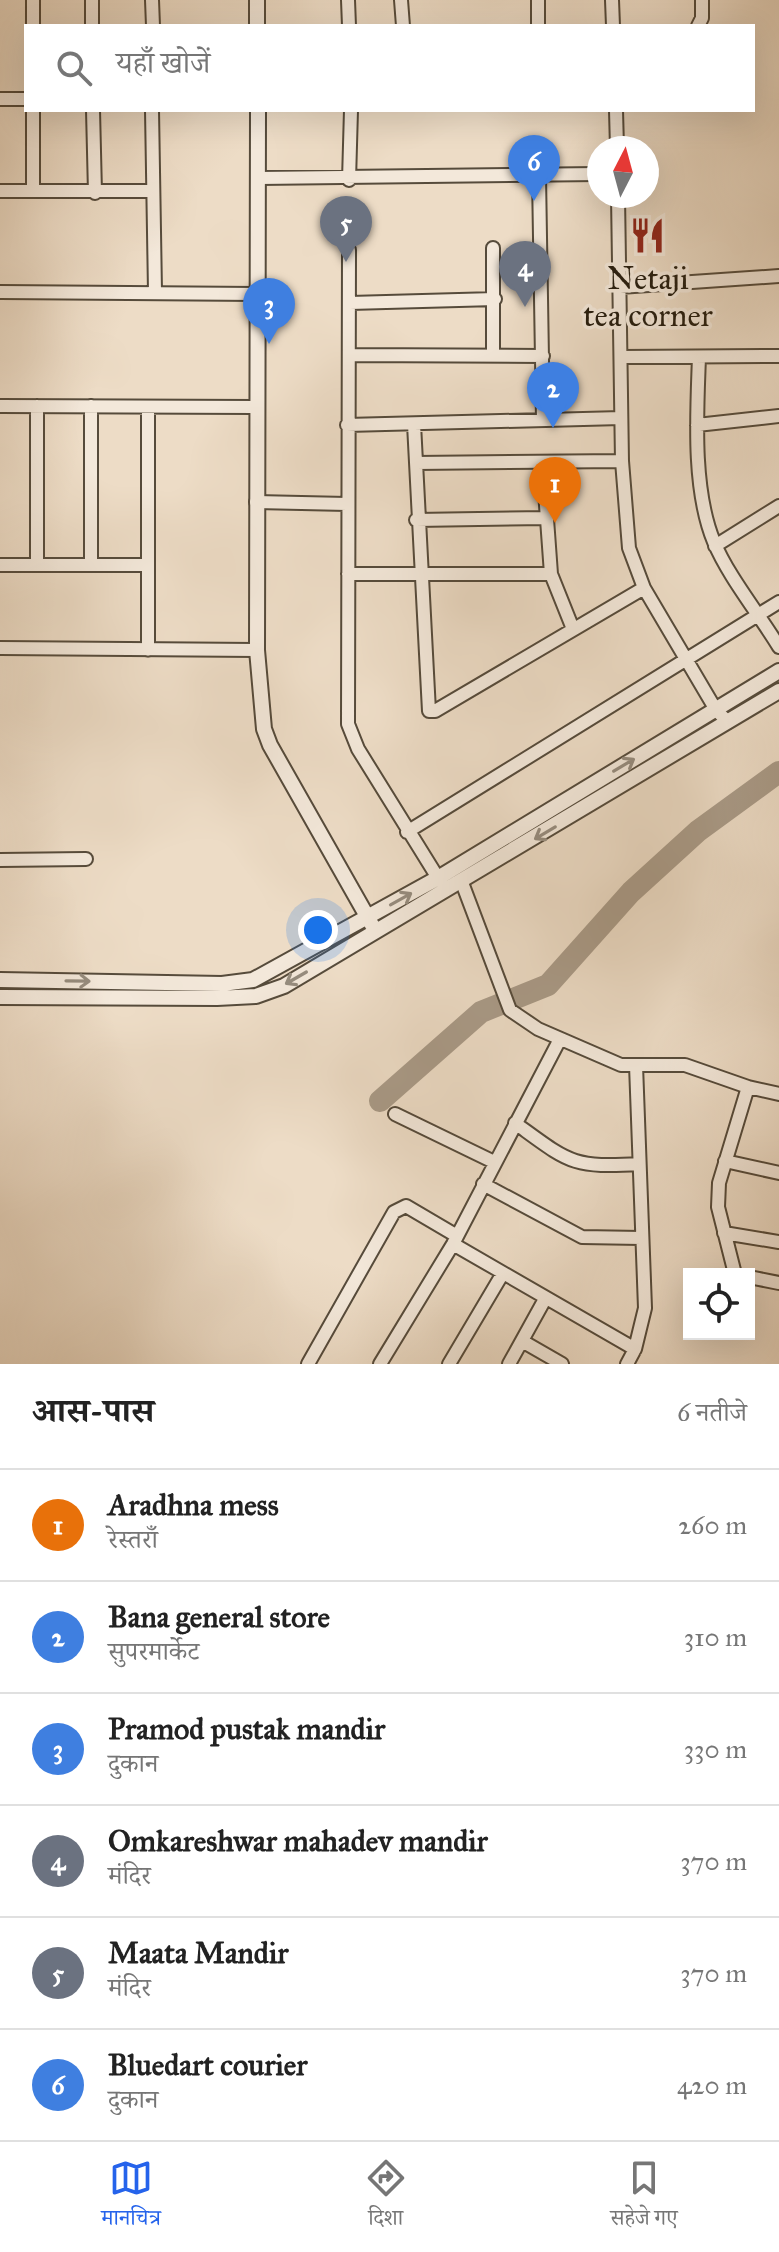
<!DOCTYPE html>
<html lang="hi">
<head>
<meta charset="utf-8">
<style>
  body { margin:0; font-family:"IM FELL Great Primer","Noto Serif Devanagari",serif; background:#f6f6f6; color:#222 }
  .controls { position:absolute; right:24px; bottom:24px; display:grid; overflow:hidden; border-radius:0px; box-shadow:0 8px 32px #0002 }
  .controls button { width:72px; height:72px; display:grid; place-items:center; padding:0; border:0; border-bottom:2px solid #e0e0e0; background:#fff; color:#222; font:40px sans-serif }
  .compass { position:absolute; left:587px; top:136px; width:72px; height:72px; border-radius:50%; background:#fff; box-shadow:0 8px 32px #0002; rotate:6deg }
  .you { position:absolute; left:318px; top:930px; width:28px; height:28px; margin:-20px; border:6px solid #fff; border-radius:50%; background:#1a73e8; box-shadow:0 0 0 12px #1a73e833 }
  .badge { display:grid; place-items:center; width:52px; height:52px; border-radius:50%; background:#2563eb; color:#fff; font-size:26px; font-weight:700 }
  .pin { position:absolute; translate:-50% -66px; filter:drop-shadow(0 2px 4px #0008) }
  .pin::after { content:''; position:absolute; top:42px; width:28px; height:24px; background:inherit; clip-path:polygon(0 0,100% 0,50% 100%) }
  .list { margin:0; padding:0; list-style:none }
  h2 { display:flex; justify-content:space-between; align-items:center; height:104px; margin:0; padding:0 32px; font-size:34px }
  h2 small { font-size:26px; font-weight:400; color:#767676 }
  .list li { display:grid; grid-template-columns:52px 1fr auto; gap:24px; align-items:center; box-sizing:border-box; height:112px; padding:0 32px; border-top:2px solid #e0e0e0 }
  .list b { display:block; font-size:30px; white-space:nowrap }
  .list p { margin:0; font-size:26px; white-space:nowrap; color:#767676 }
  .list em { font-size:26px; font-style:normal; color:#767676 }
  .icon { flex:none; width:44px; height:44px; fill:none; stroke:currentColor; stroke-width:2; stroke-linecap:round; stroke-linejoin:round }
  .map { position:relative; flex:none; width:779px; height:1364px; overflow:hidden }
  .search { position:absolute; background:#fff; box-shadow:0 8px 32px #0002; left:24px; right:24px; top:24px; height:88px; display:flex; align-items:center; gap:20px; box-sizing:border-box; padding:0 28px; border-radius:0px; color:#767676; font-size:30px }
  .sheet { height:776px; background:#fff }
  nav { display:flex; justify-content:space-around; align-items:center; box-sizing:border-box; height:112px; border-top:2px solid #e0e0e0; background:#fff; font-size:22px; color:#767676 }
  nav a { display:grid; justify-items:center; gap:4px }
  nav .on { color:#2563eb }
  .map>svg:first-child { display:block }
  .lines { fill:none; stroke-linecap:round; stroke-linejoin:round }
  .river { stroke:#a99a87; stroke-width:22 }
  .minor-casing { stroke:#564b3b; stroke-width:16 }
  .tertiary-casing { stroke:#564b3b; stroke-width:18 }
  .minor { stroke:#f3e8da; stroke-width:12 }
  .tertiary { stroke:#f3e8da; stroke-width:14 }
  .oneway { stroke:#968c7e }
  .labels { text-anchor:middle; stroke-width:7; stroke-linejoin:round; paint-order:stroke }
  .poi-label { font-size:32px; fill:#241b0d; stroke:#f3e8da }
</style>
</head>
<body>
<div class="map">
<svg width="779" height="1364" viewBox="0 0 779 1364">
  <rect width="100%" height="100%" fill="#eddcc6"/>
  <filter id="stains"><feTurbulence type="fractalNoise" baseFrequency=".0025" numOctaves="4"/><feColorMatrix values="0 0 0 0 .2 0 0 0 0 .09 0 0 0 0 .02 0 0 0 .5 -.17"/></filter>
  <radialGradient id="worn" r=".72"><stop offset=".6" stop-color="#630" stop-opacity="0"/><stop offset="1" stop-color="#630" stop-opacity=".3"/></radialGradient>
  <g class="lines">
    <path class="river" d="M380,1101l101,-89 67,-27 83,-93 67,-61 81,-59"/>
    <defs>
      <path id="minor" d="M92,0v26
        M152,0l1,26
        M348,0l1,26
        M401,0l2,26
        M538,0v26
        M612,0l1,26
        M33,26v-26
        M698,26l4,-8v-18
        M0,99h26
        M93,110l2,83
        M152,110l3,182
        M616,110l1,38
        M539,176l4,244
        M259,178l340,-4
        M349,180l2,-70
        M0,191h151
        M33,191v-81
        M618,196l4,265 7,87 15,40 72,122 12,12
        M349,250l-1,474 10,25 80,129
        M620,287l159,-11
        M0,292l258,2
        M350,303l145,-4
        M493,353v-105
        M349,355l194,1
        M622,357l157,-1
        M699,357c-2,56 -7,132 15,185 14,34 45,72 65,105
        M0,406l255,1
        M37,406v159
        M91,406v159
        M148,407v243
        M414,424l15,287h6l209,-123
        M347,425l274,-7
        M697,425l82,-9
        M416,463l206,-2
        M543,464l8,110 22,55
        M256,502l91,2
        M416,520l130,-2
        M715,546l64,-40
        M0,565h148
        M348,574h203
        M0,648l257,2
        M407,832l372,-230
        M0,860l86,-1
        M461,880l49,130 28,19 83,36h64l63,22 31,7
        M395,1114l99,48
        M515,1123c54,39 56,45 124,41
        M725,1161l54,12
        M483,1184l99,53 59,1
        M724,1233l55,9
        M453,1244l182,105 -8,15
        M735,1274l-17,-67 1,-24 29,-96
        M749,1277l30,6
        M522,1341l40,23
        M635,1349l10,-41 -9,-243
        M308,1364l86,-152 12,-6 51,30
        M380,1364l73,-120 107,-205
        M449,1364l54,-91
        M509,1364l36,-65"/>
      <path id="tertiary" d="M257,0v26
        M258,110l-1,540 7,79 6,16 102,180
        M0,980l222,4 31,-4 185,-102 341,-207
        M0,997l217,1 39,-2 28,-10 495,-295"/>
    </defs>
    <use href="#minor" class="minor-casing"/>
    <use href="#tertiary" class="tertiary-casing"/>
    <use href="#minor" class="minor"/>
    <use href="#tertiary" class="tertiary"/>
  </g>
  <defs><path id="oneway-shaft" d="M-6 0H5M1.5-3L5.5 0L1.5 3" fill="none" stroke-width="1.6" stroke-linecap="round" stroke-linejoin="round" transform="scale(2)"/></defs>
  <g class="oneway">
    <use href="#oneway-shaft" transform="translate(624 765) rotate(-31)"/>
    <use href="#oneway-shaft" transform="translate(545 833) rotate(149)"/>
    <use href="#oneway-shaft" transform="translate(401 899) rotate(-29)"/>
    <use href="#oneway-shaft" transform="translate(296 978) rotate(150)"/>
    <use href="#oneway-shaft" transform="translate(78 981) rotate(1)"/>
  </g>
  <defs>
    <symbol id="restaurant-bare" viewBox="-9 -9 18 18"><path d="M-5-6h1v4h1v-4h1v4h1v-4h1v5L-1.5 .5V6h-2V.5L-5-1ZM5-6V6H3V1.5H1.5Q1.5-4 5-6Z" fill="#8f2418" stroke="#f3e8da" stroke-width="2.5" paint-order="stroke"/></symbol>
  </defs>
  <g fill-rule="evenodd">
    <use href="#restaurant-bare" x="622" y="210" width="51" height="51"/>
  </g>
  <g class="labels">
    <g class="poi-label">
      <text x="648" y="289">Netaji<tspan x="648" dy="37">tea corner</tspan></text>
    </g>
  </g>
  <rect width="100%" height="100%" filter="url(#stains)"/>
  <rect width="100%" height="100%" fill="url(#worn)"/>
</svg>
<div class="controls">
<button><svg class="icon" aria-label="locate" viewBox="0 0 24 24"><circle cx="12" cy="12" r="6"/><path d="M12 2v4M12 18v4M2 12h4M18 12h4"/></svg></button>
</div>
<svg class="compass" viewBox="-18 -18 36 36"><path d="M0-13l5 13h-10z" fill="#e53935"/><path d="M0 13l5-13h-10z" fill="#767676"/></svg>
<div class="you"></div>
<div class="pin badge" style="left:555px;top:523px;background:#e8710a">1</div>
<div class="pin badge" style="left:553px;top:428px;background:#3f7fe0">2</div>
<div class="pin badge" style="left:269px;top:344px;background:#3f7fe0">3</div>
<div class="pin badge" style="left:525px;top:307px;background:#6b7280">4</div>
<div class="pin badge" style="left:346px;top:262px;background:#6b7280">5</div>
<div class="pin badge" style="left:534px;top:201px;background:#3f7fe0">6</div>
<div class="search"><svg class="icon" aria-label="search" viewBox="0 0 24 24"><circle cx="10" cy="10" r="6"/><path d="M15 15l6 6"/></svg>यहाँ खोजें</div>
</div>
<section class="sheet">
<h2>आस-पास<small>6 नतीजे</small></h2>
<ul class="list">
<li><span class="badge" style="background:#e8710a">1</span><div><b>Aradhna mess</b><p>रेस्तराँ</p></div><em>260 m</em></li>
<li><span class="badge" style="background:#3f7fe0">2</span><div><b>Bana general store</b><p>सुपरमार्केट</p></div><em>310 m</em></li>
<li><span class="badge" style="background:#3f7fe0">3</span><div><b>Pramod pustak mandir</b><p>दुकान</p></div><em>330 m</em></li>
<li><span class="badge" style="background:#6b7280">4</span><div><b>Omkareshwar mahadev mandir</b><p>मंदिर</p></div><em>370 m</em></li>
<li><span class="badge" style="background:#6b7280">5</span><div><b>Maata Mandir</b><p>मंदिर</p></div><em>370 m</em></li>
<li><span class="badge" style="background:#3f7fe0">6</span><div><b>Bluedart courier</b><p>दुकान</p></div><em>420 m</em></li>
</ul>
</section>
<nav>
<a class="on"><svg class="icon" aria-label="map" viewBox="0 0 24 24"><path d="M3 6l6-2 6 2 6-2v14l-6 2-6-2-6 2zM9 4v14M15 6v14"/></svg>मानचित्र</a>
<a><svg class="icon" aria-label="directions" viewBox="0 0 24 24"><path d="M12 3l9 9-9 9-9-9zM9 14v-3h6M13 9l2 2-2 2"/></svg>दिशा</a>
<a><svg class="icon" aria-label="saved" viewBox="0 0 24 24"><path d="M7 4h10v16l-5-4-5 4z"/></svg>सहेजे गए</a>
</nav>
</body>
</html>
